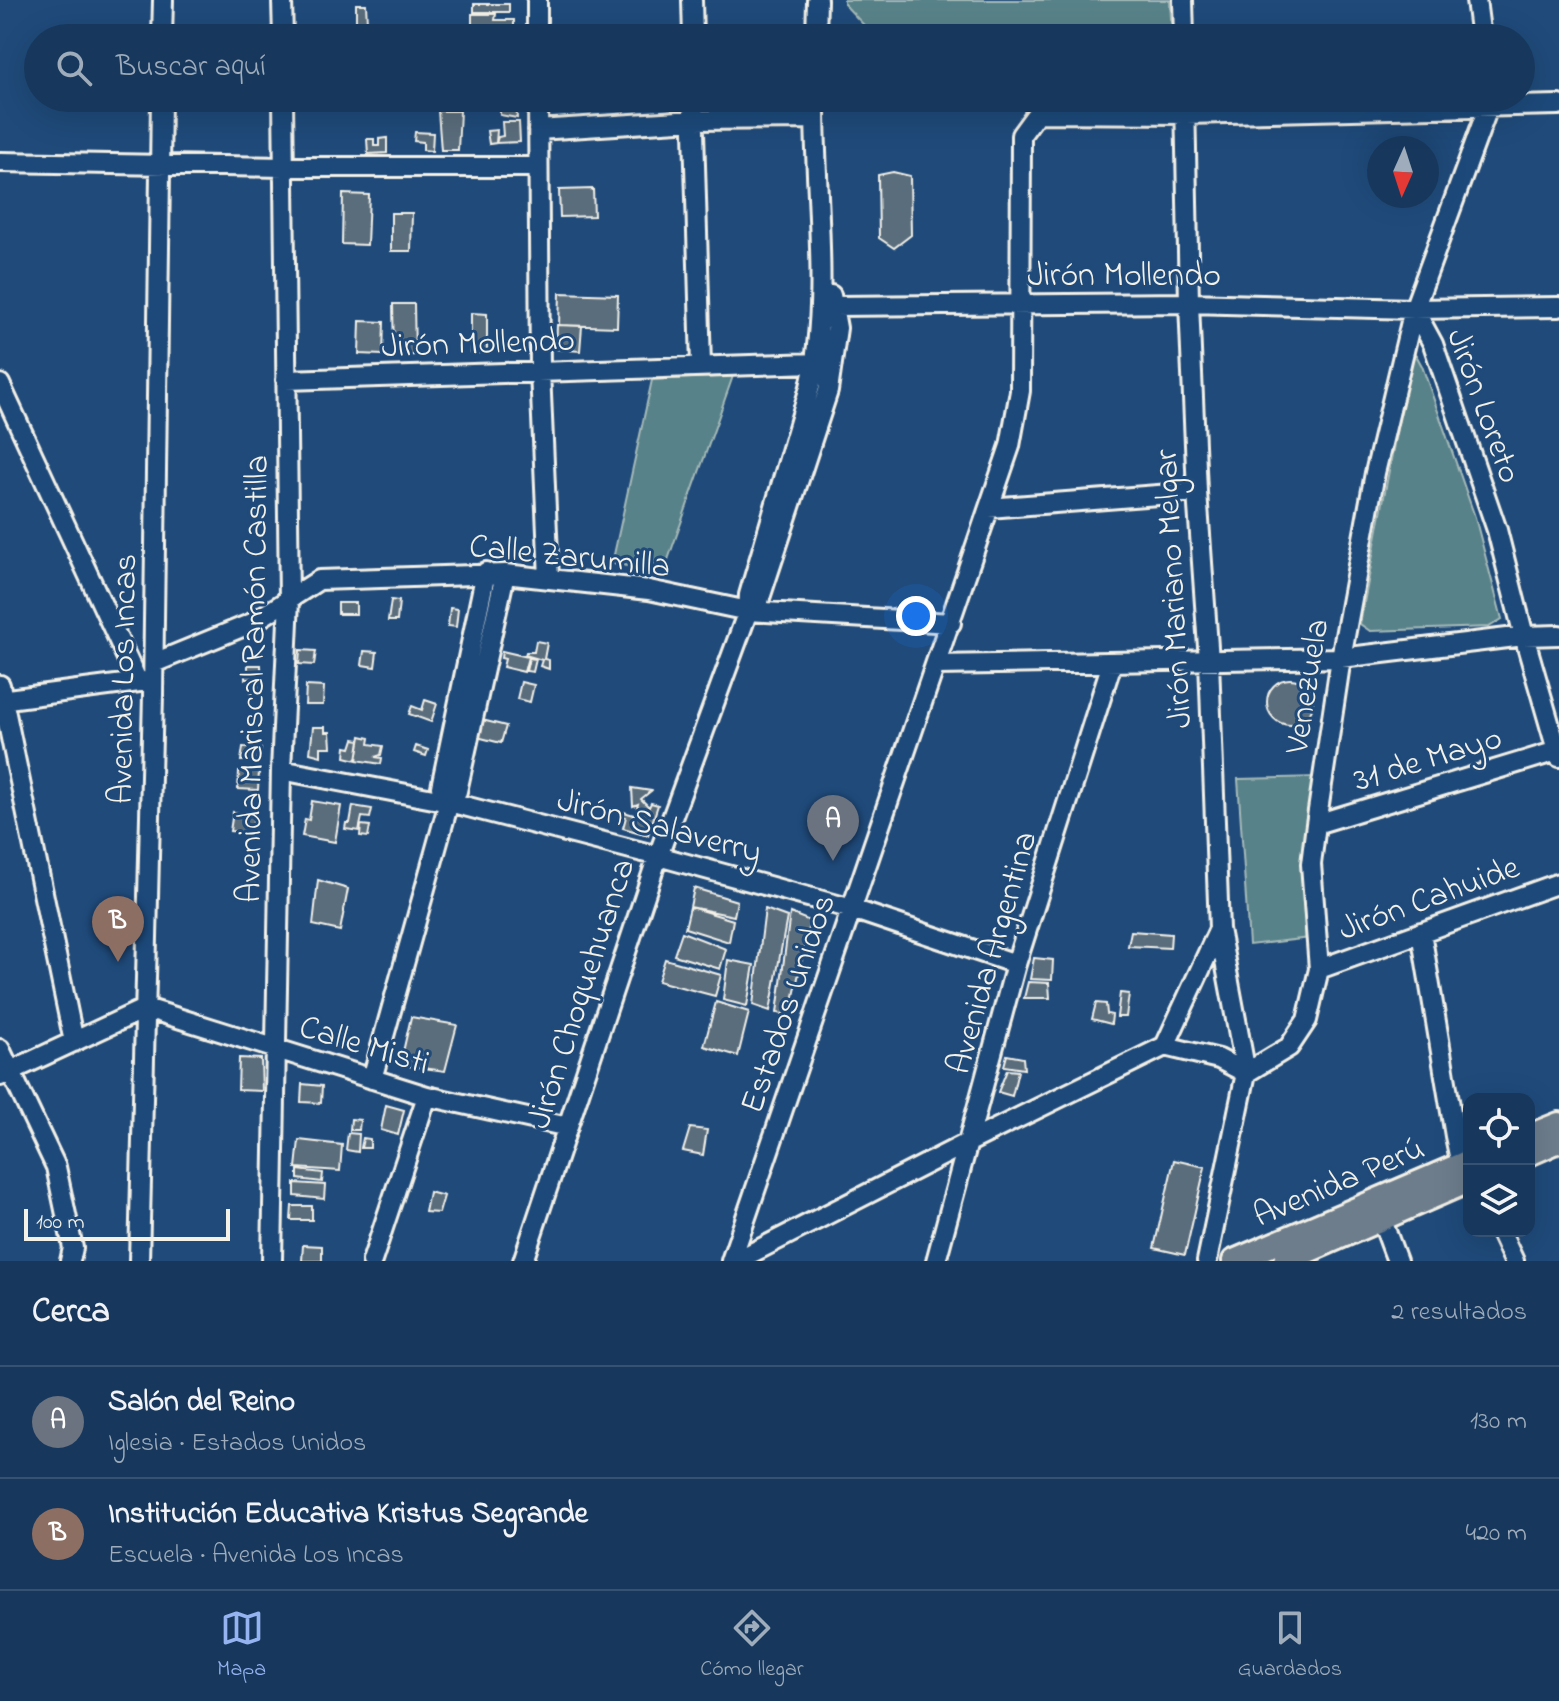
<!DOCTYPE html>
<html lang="es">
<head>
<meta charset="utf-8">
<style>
  body { margin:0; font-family:"Indie Flower",sans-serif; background:#203f62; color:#f1f3f6 }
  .controls { position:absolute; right:24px; bottom:24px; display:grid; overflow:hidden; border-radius:16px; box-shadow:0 8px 32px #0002 }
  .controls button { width:72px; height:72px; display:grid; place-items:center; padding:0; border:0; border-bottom:2px solid #365272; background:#17385c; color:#f1f3f6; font:40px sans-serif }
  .compass { position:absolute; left:1367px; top:136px; width:72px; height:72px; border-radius:50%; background:#17385c; box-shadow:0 8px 32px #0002; rotate:183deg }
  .scale { position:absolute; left:24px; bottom:20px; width:206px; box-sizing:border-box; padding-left:8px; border:4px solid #f4f1e8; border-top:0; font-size:22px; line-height:28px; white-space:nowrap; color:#f4f1e8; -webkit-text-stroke:6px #1f4a7a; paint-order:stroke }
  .you { position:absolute; left:916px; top:616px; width:28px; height:28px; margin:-20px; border:6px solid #fff; border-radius:50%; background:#1a73e8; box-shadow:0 0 0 12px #1a73e833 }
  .badge { display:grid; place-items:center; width:52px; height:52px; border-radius:50%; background:#95b2f1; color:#fff; font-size:26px; font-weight:700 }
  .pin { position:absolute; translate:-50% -66px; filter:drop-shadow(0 2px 4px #0008) }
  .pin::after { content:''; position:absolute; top:42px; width:28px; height:24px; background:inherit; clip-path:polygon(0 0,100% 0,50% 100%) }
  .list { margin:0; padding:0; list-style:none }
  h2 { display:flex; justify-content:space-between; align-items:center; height:104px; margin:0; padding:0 32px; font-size:34px }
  h2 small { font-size:26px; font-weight:400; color:#9eacbb }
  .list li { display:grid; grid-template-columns:52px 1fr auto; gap:24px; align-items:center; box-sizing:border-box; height:112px; padding:0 32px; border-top:2px solid #365272 }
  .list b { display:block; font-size:30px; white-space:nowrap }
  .list p { margin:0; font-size:26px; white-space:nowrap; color:#9eacbb }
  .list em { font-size:26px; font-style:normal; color:#9eacbb }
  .icon { flex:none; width:44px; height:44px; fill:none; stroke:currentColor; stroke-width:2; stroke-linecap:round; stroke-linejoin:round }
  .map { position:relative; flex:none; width:1559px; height:1261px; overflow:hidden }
  .search { position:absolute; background:#17385c; box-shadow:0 8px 32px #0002; left:24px; right:24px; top:24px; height:88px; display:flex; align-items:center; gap:20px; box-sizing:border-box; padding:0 28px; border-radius:44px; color:#9eacbb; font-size:30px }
  .sheet { height:328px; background:#17385c }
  nav { display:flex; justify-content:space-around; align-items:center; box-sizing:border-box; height:112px; border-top:2px solid #365272; background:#17385c; font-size:22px; color:#9eacbb }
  nav a { display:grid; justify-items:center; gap:4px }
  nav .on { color:#95b2f1 }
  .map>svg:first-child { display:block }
  .green { fill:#588289; stroke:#a6bab8; stroke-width:2 }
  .building { fill:#5a6d7c; stroke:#f4f1e8; stroke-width:2 }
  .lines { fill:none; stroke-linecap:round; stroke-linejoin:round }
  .minor-casing { stroke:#f4f1e8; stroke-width:24 }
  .major-casing { stroke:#f4f1e8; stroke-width:28 }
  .minor { stroke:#1f4a7a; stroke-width:18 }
  .major { stroke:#6d7d8c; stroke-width:22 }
  .labels { text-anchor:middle; stroke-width:6; stroke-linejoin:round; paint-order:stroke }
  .street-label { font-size:34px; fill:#f4f1e8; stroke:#1f4a7a }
</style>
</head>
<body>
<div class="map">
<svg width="1559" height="1261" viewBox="0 0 1559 1261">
  <rect width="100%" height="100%" fill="#1f4a7a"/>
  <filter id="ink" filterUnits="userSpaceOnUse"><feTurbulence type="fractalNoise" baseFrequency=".0125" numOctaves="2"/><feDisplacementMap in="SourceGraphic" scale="16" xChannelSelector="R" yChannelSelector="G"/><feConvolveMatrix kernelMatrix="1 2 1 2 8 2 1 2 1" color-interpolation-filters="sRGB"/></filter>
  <g filter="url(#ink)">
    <path class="green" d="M844,0h326l2,38h-296l-32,-34z
      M1411,354l5,1 6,11 53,151 27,102 -13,8 -119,4 -10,-7z
      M733,376l-69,195 -52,-7 40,-184z
      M1318,777l-8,161 -61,7 -11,-166z"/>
    <path class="building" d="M356,4h10l1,19h-11z
      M474,4h35v8h-35z
      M472,14h24l-1,6h19v17h-23v-9l-19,-1z
      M466,98h26v5l-24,2v-7z
      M494,98l22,1 1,19 -17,-3v-5h5v-3l-10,-6z
      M438,111h22l-2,39h-17z
      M502,122h17l1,20 -24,1 2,-6 5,-1z
      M497,130l-1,13 -7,1 -2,-13z
      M415,132l18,1 -1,18 -9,-1v-8l-9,-1z
      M387,138v15l-19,1 -1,-15h7v7h5v-7z
      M893,172l17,4 1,59 -17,13 -15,-10 -1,-63z
      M593,189l1,27 -34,1 -1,-27z
      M343,194l26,1 -2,50 -25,-1z
      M391,213h21l-1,38h-20z
      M560,293l58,2 -1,32 -58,-2z
      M393,304h21l1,51 -21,1z
      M471,313l16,1v39h-16z
      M360,321l24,1 -1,33 -24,-1z
      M557,325l25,1 -2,25 -24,-2z
      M391,600l8,1 -2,20h-9z
      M338,603h18v11h-18z
      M450,608l8,1 -2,18 -8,-1z
      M536,641l11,2 -3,16 5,1v9l-9,-3 2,-6 -17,-5 1,-3h8z
      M300,650l16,1 -2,14 -15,-1z
      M364,651l13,1 -2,15 -13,-2z
      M502,651l26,6 -4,15 -21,-5 2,-8 -4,-1z
      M529,658l7,1 -3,13 -7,-1z
      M248,665h13l1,29h-11v-15h-6v-4h14v-4h-11z
      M1267 702a23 23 0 1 1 46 0a23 23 0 1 1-46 0Z
      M521,682l13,3 -4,17 -13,-3z
      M306,686l18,1 -1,18h-18z
      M425,700l12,4 -6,18 -22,-8 3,-8 10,4z
      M482,720l24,6 -5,17 -24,-6z
      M313,727h12v5h5l1,15h-10v9l-11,-3z
      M361,736l9,2 -1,6 14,2 -2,9 -6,2 7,1 -1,6 -24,-4z
      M354,739l6,1 -3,20 -12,-3 1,-10 5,1z
      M416,746l12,4 -2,6 -12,-4z
      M243,747l18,2 -1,11 -19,1z
      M239,771h20l-1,19 -20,-1z
      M632,788l19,3 -10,8 8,8 2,-4 7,2 -10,30 -25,-7 3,-11 -3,-1 1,-4 13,4 2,-7 -2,-1 1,-4 -5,2z
      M312,801l29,5 -6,36 -33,-6 3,-17 4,1z
      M353,806l19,3 -2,9 -8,-1 -3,14 -14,-2 1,-6h4z
      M233,812l21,3 -2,18 -22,-2z
      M361,825l9,1 -2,11 -8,-1z
      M318,880l30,9 -8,42 -27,-6z
      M694,888l43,13 -3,15 -44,-9z
      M690,907l43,13 -4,22 -44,-14z
      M765,909l22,8 -17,94 -17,-6z
      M790,913l20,8 -20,94 -13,-2z
      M1131,931l40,3 -1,14 -42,-2z
      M682,932l44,17 -6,20 -46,-14z
      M1034,958l19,2 -1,20 -22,-1z
      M665,959l56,16 -6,21 -57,-15z
      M728,960l26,5 -7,41 -24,-6z
      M1028,982l21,1 1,15h-26z
      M1120,993l9,1 -3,23h-9z
      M716,1002l33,10 -11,44 -34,-10z
      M1096,1003l10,1 1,10 5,1 -1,9 -19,-5z
      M411,1017l46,8 -12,46 -45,-6z
      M1007,1055l16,3 1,11 -20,-3z
      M239,1058l22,1 1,32 -24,-1z
      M1007,1070l11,1 -6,25 -14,-4z
      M302,1084l20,2 -1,17 -20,-1z
      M386,1105l18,5 -6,25 -17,-5z
      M351,1119l9,1 -1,10h-9z
      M690,1128l17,2 -4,25 -20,-4z
      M348,1133l11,1 -1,18 -12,-2z
      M363,1138l7,1v9h-9z
      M299,1140l43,5 -2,26 -44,-3z
      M1174,1160l31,7 -20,88 -31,-7z
      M298,1170l25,3 -1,9 -24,-3z
      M295,1183l30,2 -1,14 -29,-3z
      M429,1192l15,4 -5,17 -14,-1z
      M292,1206h20v14h-21z
      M303,1245l19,1v15h-20z"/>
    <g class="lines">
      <defs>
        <path id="minor" d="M282,0l1,38
          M537,0v38
          M692,0l1,38
          M1183,0l1,38
          M1476,0l5,38
          M162,38l1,-38
          M816,38l1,-38
          M538,98l2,273 9,208
          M693,98l8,267
          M1185,98l4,205 8,189 12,169 10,268 27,144 -39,188
          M538,130l156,-10 121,-1
          M0,162l284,5h254
          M834,306l355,-3 225,6 145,-2
          M1414,309l19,35 64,186 27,106 35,121
          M286,380l530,-17
          M0,384l138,298
          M989,508l208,-16
          M759,601l69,-210 9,-63 -6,-33
          M154,663l98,-40 67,-43 186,-6 144,16 99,21 203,12
          M936,665l405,-7 183,-22 35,-1
          M0,685l74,357
          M0,700l147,-19
          M281,770l168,32 209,54 194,53 164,55
          M449,802l-8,-15 45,-215
          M1316,824l241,-73
          M1421,932l34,204 6,29 8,7
          M1319,969l240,-86
          M1165,1046l54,-117
          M0,1049l56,118 17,81 -3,13
          M1246,1073l43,-26 18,-27 12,-51 -8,-105 5,-40 25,-166 34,-185 39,-164 75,-204 -1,-7
          M0,1076l146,-68 281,88 141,31
          M372,1079l77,-277 8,-11 48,-217
          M1377,1207l20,54
          M1500,1231l14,30
          M139,1261l14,-566 8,-597
          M272,1261l9,-491 8,-170 -6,-502
          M372,1261l55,-165
          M523,1261l135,-405 90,-245 1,-16 61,-208c21,-91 4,-196 5,-289
          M731,1261l279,-815 10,-55 1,-256 16,-22 149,1 373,-9
          M736,1261l233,-119 196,-96 54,13 27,14
          M936,1261l80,-297 96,-301"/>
        <path id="major" d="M1529,1136l30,-12
          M1529,1154l30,-13
          M1234,1261l235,-100
          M1285,1261l184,-80"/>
      </defs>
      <use href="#minor" class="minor-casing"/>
      <use href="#major" class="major-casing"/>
      <use href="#minor" class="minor"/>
      <use href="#major" class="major"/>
    </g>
  </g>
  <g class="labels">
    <g class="street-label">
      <text x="1124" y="285">Jirón Mollendo</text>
      <text transform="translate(478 341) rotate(-2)" y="12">Jirón Mollendo</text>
      <text transform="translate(1486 405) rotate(70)" y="12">Jirón Loreto</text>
      <text transform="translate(570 554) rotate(6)" y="12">Calle Zarumilla</text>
      <text transform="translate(1171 589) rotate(-93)" y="12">Jirón Mariano Melgar</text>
      <text transform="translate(121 679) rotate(-89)" y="12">Avenida Los Incas</text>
      <text transform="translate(251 679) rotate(-89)" y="12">Avenida Mariscal Ramón Castilla</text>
      <text transform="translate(1305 686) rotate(-81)" y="12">Venezuela</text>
      <text transform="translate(1427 757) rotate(-17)" y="12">31 de Mayo</text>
      <text transform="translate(660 824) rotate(15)" y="12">Jirón Salaverry</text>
      <text transform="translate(1428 896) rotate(-20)" y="12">Jirón Cahuide</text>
      <text transform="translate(990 952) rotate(-74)" y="12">Avenida Argentina</text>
      <text transform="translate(579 993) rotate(-72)" y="12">Jirón Choquehuanca</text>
      <text transform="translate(786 1003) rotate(-71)" y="12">Estados Unidos</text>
      <text transform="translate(365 1043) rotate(17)" y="12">Calle Misti</text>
      <text transform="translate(1338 1180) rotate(-23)" y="12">Avenida Perú</text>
    </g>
  </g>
</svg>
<div class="controls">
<button><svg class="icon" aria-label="locate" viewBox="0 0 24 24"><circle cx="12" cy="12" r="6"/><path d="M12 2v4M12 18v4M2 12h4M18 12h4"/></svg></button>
<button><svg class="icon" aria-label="layers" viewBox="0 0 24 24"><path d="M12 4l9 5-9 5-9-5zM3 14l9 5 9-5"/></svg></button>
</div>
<svg class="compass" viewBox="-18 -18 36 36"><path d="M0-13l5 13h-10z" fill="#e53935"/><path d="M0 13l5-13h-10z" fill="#9eacbb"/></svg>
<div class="scale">100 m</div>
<div class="you"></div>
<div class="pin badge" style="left:833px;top:861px;background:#6b7280">A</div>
<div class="pin badge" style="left:118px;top:962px;background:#8d6e63">B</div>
<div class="search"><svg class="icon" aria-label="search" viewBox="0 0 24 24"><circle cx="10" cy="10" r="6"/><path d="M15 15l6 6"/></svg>Buscar aquí</div>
</div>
<section class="sheet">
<h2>Cerca<small>2 resultados</small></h2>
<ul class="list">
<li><span class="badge" style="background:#6b7280">A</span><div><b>Salón del Reino</b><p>Iglesia · Estados Unidos</p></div><em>130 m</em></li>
<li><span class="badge" style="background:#8d6e63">B</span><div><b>Institución Educativa Kristus Segrande</b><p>Escuela · Avenida Los Incas</p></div><em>420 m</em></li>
</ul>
</section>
<nav>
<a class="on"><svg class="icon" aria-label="map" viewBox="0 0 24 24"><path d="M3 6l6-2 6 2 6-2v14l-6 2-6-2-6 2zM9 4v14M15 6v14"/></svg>Mapa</a>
<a><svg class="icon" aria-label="directions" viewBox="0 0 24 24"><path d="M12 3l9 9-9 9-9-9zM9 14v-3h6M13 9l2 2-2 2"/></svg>Cómo llegar</a>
<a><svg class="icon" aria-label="saved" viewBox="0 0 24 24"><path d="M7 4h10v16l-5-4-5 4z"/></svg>Guardados</a>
</nav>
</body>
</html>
